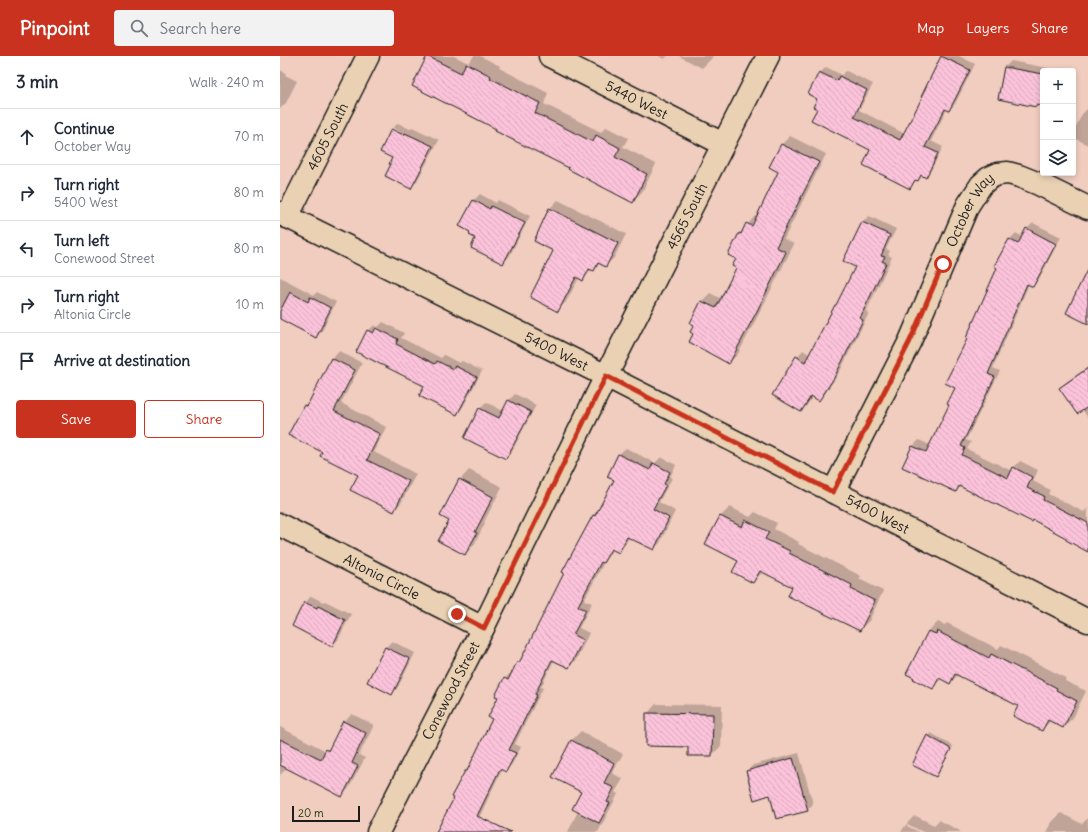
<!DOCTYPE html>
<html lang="en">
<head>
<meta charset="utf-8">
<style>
  body { margin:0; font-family:Delius,sans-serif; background:#f2f2f3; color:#1f2937 }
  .controls { position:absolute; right:12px; top:12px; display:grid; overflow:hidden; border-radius:4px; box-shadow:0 2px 6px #0003 }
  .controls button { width:36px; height:36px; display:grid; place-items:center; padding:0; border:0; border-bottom:1px solid #e0e1e3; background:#fff; color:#1f2937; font:20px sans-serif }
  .scale { position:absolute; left:12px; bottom:10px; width:68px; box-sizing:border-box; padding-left:4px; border:2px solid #1c1c1c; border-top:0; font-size:11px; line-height:14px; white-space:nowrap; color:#1c1c1c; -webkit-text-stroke:3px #ebd1b3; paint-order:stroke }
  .stop { position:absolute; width:12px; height:12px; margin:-9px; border:3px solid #c8321e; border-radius:50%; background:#fff }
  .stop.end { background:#c8321e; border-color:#fff; box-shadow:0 1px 4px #0008 }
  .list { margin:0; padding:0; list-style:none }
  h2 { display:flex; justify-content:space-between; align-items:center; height:52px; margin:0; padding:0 16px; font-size:17px }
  h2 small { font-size:13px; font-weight:400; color:#747a83 }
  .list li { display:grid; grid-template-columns:26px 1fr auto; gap:12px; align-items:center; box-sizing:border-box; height:56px; padding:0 16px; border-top:1px solid #e0e1e3 }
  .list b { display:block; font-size:15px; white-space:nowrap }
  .list p { margin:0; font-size:13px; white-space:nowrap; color:#747a83 }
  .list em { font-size:13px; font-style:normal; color:#747a83 }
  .actions { display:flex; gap:8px; padding:12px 16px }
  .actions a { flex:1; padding:9px 0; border:1px solid #c8321e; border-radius:4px; text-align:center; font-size:14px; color:#c8321e }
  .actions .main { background:#c8321e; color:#fff }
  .icon { flex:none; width:22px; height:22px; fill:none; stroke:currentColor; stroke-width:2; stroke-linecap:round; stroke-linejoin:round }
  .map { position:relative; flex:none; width:808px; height:776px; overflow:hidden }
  header { display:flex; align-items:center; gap:24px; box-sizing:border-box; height:56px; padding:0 20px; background:#c8321e; color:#fff }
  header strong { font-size:19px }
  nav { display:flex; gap:22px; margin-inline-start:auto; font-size:14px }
  .search { width:280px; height:36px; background:#f2f2f3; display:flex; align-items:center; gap:10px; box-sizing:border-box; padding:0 14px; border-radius:4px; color:#747a83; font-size:15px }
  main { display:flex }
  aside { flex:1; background:#fff }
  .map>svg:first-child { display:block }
  .shadow { fill:#0003; fill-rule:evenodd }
  .building { fill:url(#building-back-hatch); stroke:#1c1c1c }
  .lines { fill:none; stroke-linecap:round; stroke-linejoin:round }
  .minor-casing { stroke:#1c1c1c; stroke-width:25 }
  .minor { stroke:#ebd1b3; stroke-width:22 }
  .route { stroke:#c8321e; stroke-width:5 }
  .labels { text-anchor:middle; stroke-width:4; stroke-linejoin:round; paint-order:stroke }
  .street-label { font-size:14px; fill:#1c1c1c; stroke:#ebd1b3 }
</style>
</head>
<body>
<header>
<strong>Pinpoint</strong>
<div class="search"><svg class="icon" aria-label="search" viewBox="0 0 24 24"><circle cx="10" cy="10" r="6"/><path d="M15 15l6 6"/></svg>Search here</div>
<nav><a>Map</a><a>Layers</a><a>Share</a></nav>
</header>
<main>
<aside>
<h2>3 min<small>Walk · 240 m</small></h2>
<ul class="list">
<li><svg class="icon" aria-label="ahead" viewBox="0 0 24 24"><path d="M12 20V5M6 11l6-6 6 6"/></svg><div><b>Continue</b><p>October Way</p></div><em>70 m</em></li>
<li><svg class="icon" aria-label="right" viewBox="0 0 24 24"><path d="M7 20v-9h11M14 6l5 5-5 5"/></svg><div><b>Turn right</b><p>5400 West</p></div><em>80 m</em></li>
<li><svg class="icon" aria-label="left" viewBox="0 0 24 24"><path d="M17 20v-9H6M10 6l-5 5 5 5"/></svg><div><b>Turn left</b><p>Conewood Street</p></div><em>80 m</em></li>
<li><svg class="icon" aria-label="right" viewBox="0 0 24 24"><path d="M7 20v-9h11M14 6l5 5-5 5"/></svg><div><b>Turn right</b><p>Altonia Circle</p></div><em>10 m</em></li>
<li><svg class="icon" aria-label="arrive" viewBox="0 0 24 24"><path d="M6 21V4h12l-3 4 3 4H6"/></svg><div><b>Arrive at destination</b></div></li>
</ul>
<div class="actions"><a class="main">Save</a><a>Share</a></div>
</aside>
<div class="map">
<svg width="808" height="776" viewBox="0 0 808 776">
  <defs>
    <pattern id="building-back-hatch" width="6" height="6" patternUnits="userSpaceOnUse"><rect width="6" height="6" fill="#fbc3da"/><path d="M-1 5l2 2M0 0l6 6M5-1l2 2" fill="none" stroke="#d7a7ba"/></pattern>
  </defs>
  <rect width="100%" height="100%" fill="#f0cdbf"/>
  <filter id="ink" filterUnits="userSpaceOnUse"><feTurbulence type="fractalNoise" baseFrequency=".025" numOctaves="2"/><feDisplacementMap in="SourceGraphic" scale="8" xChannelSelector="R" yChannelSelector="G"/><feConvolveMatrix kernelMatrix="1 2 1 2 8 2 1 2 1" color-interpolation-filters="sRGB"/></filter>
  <g filter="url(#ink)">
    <path class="shadow" d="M149,0h25l14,7 6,-7h6l20,10 -1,2 49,25 -4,11 57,28 5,-5 22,11 -5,9 33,17 -14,28 -10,9 -135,-72 -69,-72z
      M378,0h10l-4,3z
      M399,0h34l-2,3 -9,9z
      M663,0h16l16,8 -20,40 -6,6 -2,-1 -16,32 12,6 -12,23 -6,6 -2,-1 -5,5 -1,-1 -7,9 -38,-39 -54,-41 2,-35 6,-6 16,8 4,-4 27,13 -14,26 46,24 19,-37 -2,-1z
      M731,5l37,7v2l7,1h-12v34l-5,-1 -2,2 -31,-39z
      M0,14l6,3 -1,2 12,6 -11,22 -6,6z
      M808,52v37l-15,-8v-4l9,-19z
      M118,67l12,6 2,-2 27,13 -22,41 -6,7 -19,-24 1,-6 -12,-6 11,-23zM113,72l15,8v2l-15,-7z
      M510,80l36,18 -42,85 10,5 -29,58 -27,52 -9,9 -35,-29 1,-10 6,-22 9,-9 12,6 15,-32v-8l-8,-4 11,-22 15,-17 2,1 23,-45 -10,-5 12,-23z
      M200,138l16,9 2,-3 32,16 -21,41 -6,6 -26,-25 -4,-37z
      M278,144l68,34 -12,24 -9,8 -5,-3 -7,7 -1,-1 -9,11 -4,-2 -13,24 -8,8 -3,-60 -5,-42z
      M589,160l27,13 -10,20 4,2 -2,4 4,2 -26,55 3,1 -29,58 -15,23 -6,6 -6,-4 -6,9 -6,6 -4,-54 6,-7 7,5 26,-50 2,-2 19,-37 5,-44z
      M753,167l28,14 -22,42 -6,7 -4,-2 -36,84 7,3 -34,69 5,2 -4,7 45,22 2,-4 6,-6 18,9 -5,11 17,9 -2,4 36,18 4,-4v42l-20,-12 -35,-19 -71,-33 -6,5 -52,-25 9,-20 6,-6 11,5 20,-41 7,-17 12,-49 40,-98 7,-7 7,4 4,-8z
      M0,221l34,18 3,-3 19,10 -14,29 -6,6 -36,-19v-5l2,-4 -2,-1z
      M103,266l21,11 -3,5 40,20 3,-3 15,8 3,-2 20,10 -19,36 -6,7 -31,-28 -58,-55 6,-6 4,2z
      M59,295l23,12 -21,40 45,24 -12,25 42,22 -15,29 -8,8 -34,-36 -36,-23 -33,-17 15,-30 7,-7 19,-39z
      M808,311v51l-6,-9 -22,-21 6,-6z
      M235,338l21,11 -24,46 -6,7 -41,-21 15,-29 6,-6 17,9 6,-11z
      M346,392l29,15 6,-6 15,8 -6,12 2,1 -13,24 16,9 -15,32 -7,6 -24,-12 -4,8 -7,7 -5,-3 -4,6 -3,4 -22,41 8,3 -13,25 10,5 -13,27 -7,7 -15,-7 -13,27 2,1 -28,56 6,3 -9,17 -6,7 -4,-2 -23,49 -13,14h-29l18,-34 10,-27 5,-5 24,-48 11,-39 6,-7 2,1 5,-11 5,-5 43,-84 -3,-2 30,-56 7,-7 15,-28 -7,-4 11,-22z
      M189,414l33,17 -18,35 1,1 -11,22 -9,9 -15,-34 10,-40z
      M450,451l20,10 5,-5 22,11 -3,6 25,13 -1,2 63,32 -2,3 24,12 -14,30 -10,9 -66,-43 -30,-15 -10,10 -14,-22 -19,-43z
      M31,540l12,6 2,-1 26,13 -13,26 -7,6 -38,-20 13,-24v2l15,7 1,-1 -16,-8z
      M658,566l7,3 2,-2 51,26 3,-4 65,33 -1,3 21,10 -13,27 -10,9 -12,-6 -10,9 -22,-24 -61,-31 -8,8 -8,-5 -9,9 -25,-14 21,-42z
      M112,585l23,12 -17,34 -6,6 -24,-12 18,-34z
      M376,648l66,1 -1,41 -9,9h-23v-9l-42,-32z
      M72,658l22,11 -15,30 6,3 -16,30 -7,8 -55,-28 -7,7v-48l46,24 7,-7 11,-22z
      M301,675l42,23 -11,19 11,6 -8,13 3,2 -20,38h-30l10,-21 4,-19 -29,-15 19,-37z
      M651,677l22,13 -14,27 -3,3 -8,-40z
      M519,697l14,51 -6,6 -36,-16 -24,-23 6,-6z
      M781,757l21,11 6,-6v14h-42l5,-9z
      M634,760l1,1 1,-1 18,9 5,-5 21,11v1h-37l-16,-8v2l12,6h-18l4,-6z"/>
    <path class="building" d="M147,0l34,17 5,-10 25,13 -1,2 50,25 -5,10 58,29 3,-7 24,13 -5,9 32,17 -14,29 -65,-34 1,-1 -74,-37 1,-2 -84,-43z
      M661,0l29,14 -21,41 -4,-2 -20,38 13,6 -12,25 -5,-3 -3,6 -3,-1 -5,9 -47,-24 7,-15 -59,-30 6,-11 -4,-2 4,-8 -9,-5 11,-22 18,9 2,-5 28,14 -13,27 46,23 22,-42 -1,-1z
      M724,11l39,7v32l-6,-1 -1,2 -38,-8z
      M111,73l13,6 1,-2 28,13 -22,43 -26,-13 6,-12h-2l3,-6 -12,-6z
      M501,88l38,18 -43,85 10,5 -29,59 -28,53 -40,-22 4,-8 -3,-2 4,-7 -4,-2 11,-22 15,7 20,-40 -4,-2 4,-7 -8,-4 11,-22 2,1 5,-11 6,3 26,-54 -9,-5z
      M193,144l17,9 1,-3 34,17 -22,41 -32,-16 4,-10 -6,-3 1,-3 -11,-6z
      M269,152l69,35 -12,24 -8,-4 -4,8 -5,-2 -6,12 -7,-4 -18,35 -28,-15 23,-46 -19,-10z
      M582,166l28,13 -9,21 4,1 -3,4 4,2 -26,55 3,2 -29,58 -15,23 -8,-5 -10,16 -29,-17 24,-39 9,6 30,-57h1l19,-38 -12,-6z
      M746,172l30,16 -23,43 -6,-3 -39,90 7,3 -34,69 4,2 -3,7 46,23 5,-11 19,10 -5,11 17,8 -1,4 45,23v29l-22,-12v-2l-33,-18 -1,2 -73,-36 -3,6 -54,-25 10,-21 14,6 23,-47 -2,-1 8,-16 -10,-5 22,-44 -1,-1 31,-70 -3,-2 15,-27 9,5z
      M808,212v56l-22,-11z
      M10,236l18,10 2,-5 21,11 -15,30 -36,-19v-8z
      M96,272l22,11 -2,5 39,20 2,-3 16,8 2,-3 22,11 -20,38 -38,-19 5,-10 -68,-34 11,-22 6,3z
      M51,302l24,12 -21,41 46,23 -13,26 42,21 -15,31 -44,-22 8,-15 -38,-19 2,-4 -34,-17 16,-30 3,1z
      M808,312v39l-11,7 -18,-26z
      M228,344l23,12 -25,47 -42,-21 15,-30 20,10z
      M338,398l32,16 3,-7 17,9 -6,12 2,1 -13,24 16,9 -15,32 -27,-13 -8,16 -8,-4 -8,14 -2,-1 -23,44 8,4 -13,25 10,5 -14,28 -17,-8 -17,34 2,1 -28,55 7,3 -10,19 -6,-3 -23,47 34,16h-75l18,-34 -3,-1 14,-26h2l25,-52 -4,-2 10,-20 -3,-1 9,-18 4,2 9,-18 2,1 45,-90 -2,-1 31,-57 2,1 19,-36 -7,-3z
      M179,423l34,18 -18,35 2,1 -12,22 -27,-14 11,-20 -9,-5z
      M440,460l22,11 3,-7 24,12 -4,7 25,12 -1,2 63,32 -1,4 24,12 -15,30 -72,-35 4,-9 -32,-16 -7,12 -21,-11 6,-11 -33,-17z
      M24,546l13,6 1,-2 27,14 -13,27 -40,-21z
      M648,575l8,3 1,-3 52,27 2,-4 66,34 -1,2 21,11 -14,27 -15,-8 -6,11 -29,-15 5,-10 -63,-32 -5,10 -11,-6 -6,11 -20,-10 1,-1 -8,-4z
      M105,591l25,12 -18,36 -25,-13z
      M366,657l67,1 -1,42h-24v-9l-42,-1z
      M63,665l23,12 -14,30 6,3 -16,31 -62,-32v-26l41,20 5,-10 2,2z
      M647,679l24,14 -15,28 -24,-12z
      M291,684l43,23 -10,20 10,5 -7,14 3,1 -11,20 -27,-14 9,-17 -29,-15z
      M513,702l15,53 -32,8 -6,-24 -16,5 -8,-29z"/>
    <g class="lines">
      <defs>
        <g id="minor">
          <path id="s1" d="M270,0l173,88"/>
          <path id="s2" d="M0,157l326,163 482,245"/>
          <path id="s3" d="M7,161l81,-161"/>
          <path id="s4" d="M553,436l77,-151 58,-136 13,-20 8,-7 9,-4 10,-1 11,3 20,8 49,24"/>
          <path id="s5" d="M0,469l203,103"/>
          <path id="s6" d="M98,776l105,-204 123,-252 162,-320"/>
        </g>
      </defs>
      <use href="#minor" class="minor-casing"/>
      <use href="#minor" class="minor"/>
    </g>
  </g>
  <g class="lines" filter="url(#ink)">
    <path class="route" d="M177,558l27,14 122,-252 227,116 77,-151 33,-77"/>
  </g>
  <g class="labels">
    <g class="street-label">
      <text dy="5" stroke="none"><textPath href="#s1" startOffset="97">5440 West</textPath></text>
      <text dy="5" stroke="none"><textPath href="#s3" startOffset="90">4605 South</textPath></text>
      <text dy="5" stroke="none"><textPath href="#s4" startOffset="314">October Way</textPath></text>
      <text dy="5" stroke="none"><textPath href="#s6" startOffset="689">4565 South</textPath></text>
      <text dy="5" stroke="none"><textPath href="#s2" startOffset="309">5400 West</textPath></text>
      <text dy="5" stroke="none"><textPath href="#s2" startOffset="669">5400 West</textPath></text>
      <text dy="5" stroke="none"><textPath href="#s5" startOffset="114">Altonia Circle</textPath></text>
      <text dy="5" stroke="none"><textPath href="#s6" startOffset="159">Conewood Street</textPath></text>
    </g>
  </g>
</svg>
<div class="controls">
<button>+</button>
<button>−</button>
<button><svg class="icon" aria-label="layers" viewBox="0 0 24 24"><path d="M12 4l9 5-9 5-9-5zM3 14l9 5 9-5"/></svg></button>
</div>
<div class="scale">20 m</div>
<div class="stop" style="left:663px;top:208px"></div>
<div class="stop end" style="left:177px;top:558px"></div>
</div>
</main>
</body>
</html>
